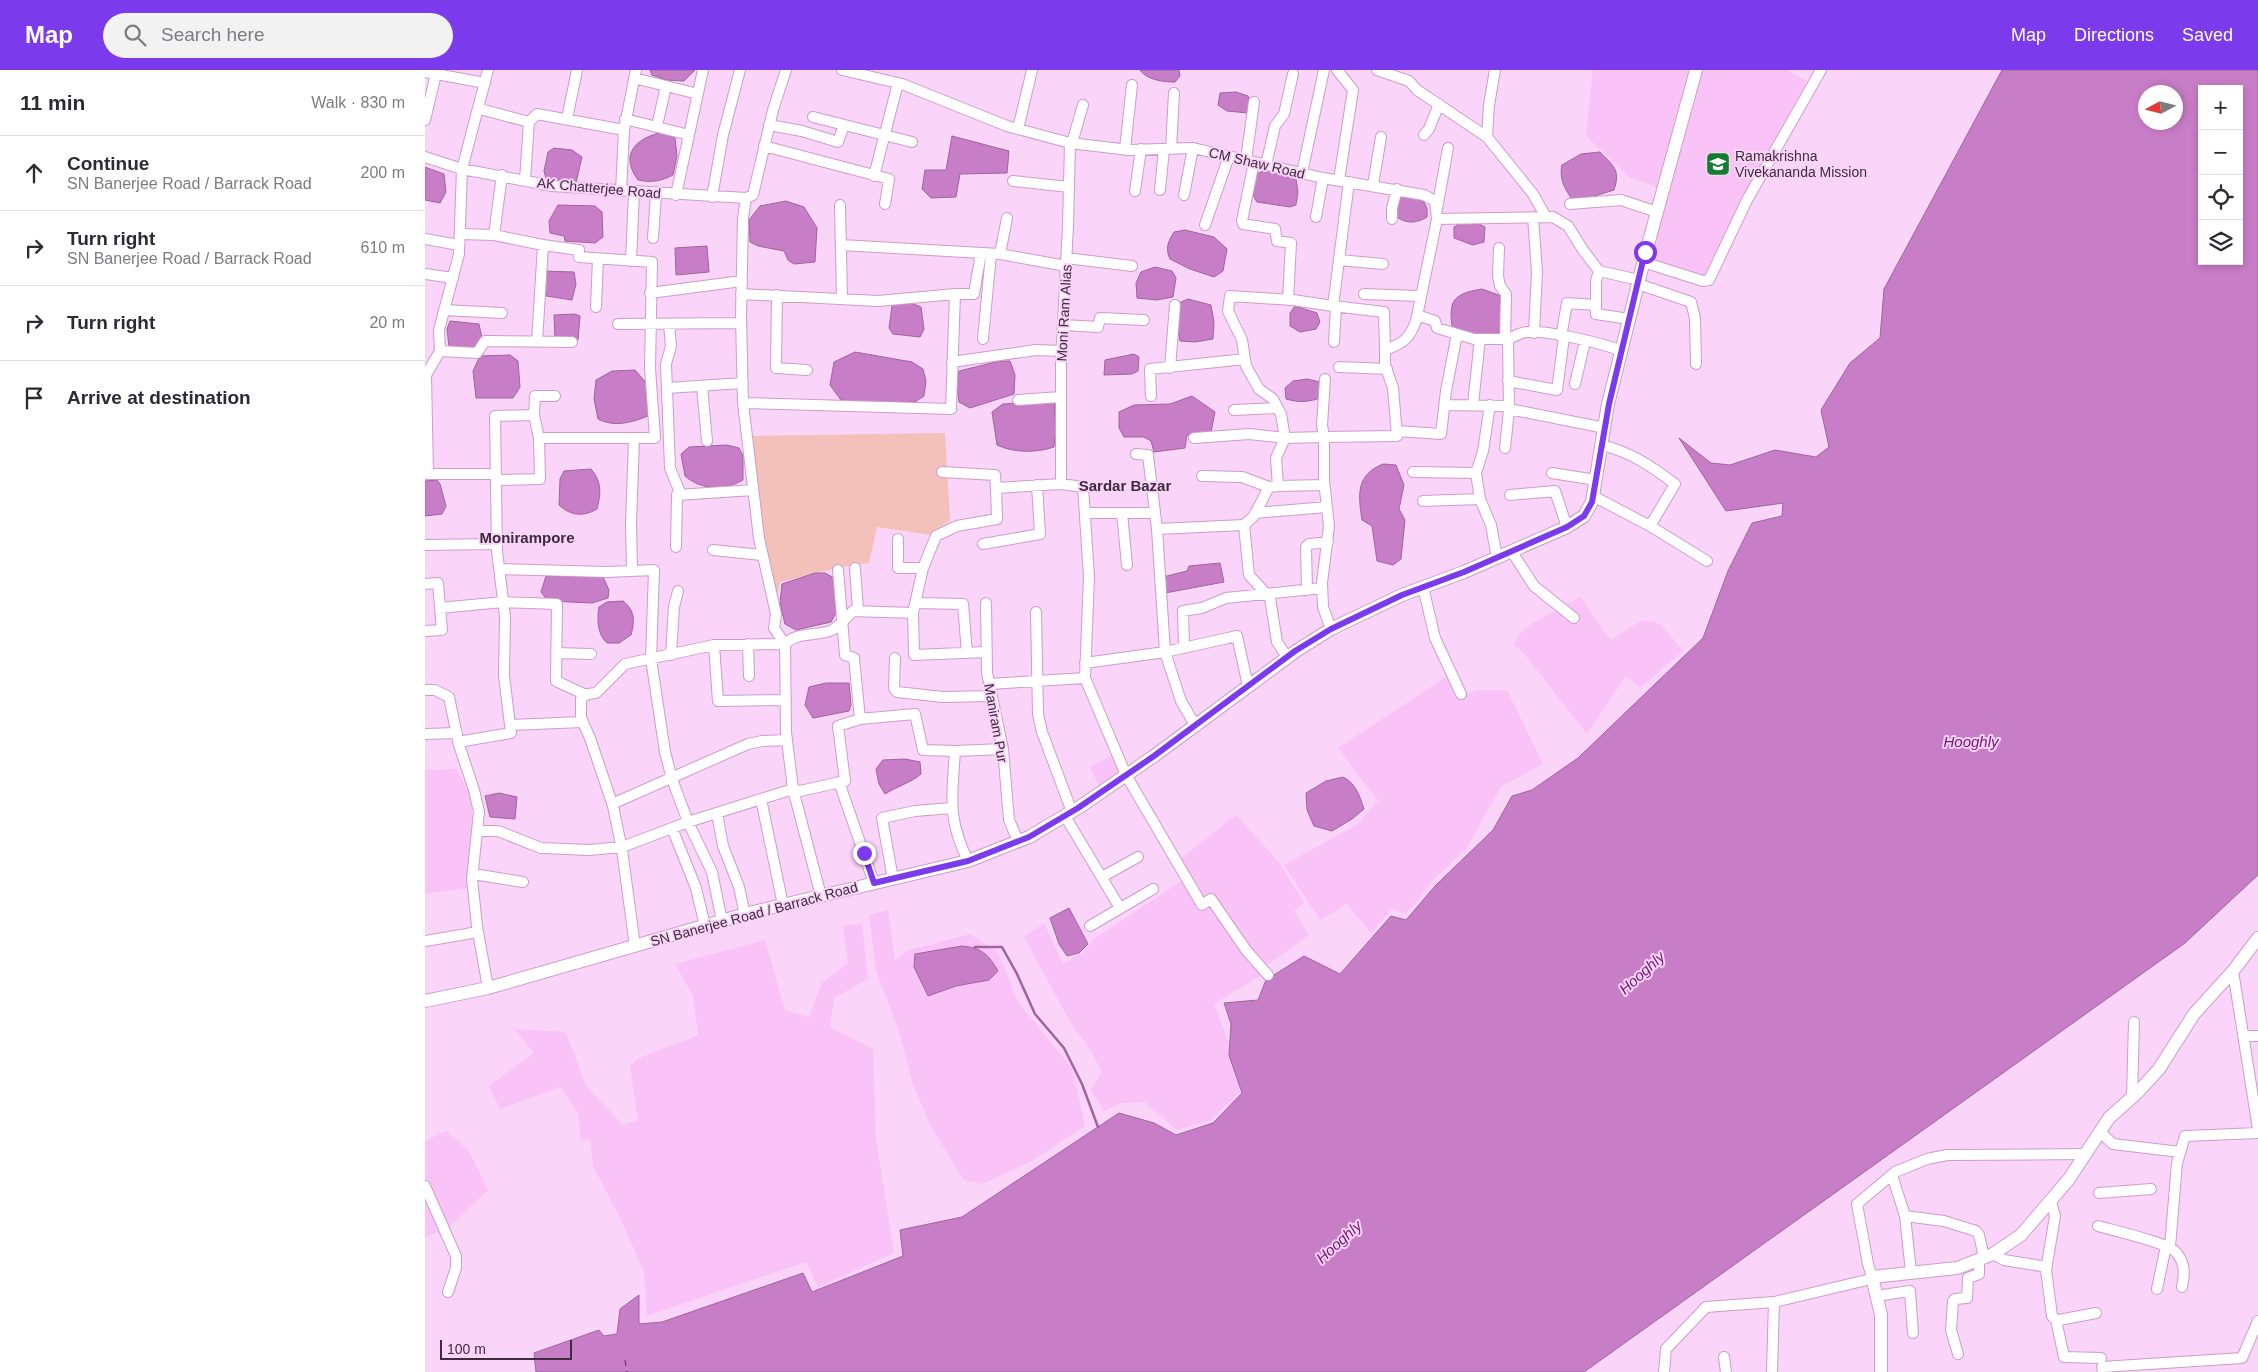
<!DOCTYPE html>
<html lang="en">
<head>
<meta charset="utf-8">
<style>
  body { margin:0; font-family:Helvetica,sans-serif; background:#f2f2f3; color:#2b2b33 }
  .controls { position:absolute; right:15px; top:15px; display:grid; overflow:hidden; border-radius:0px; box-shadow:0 2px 8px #0003 }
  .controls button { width:45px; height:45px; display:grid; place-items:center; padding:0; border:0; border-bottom:1px solid #e1e1e2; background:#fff; color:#2b2b33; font:25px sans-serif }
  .compass { position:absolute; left:1713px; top:15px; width:45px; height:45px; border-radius:50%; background:#fff; box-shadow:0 2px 8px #0003; rotate:263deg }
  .scale { position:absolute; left:15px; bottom:12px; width:132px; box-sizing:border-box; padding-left:5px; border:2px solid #3e2b3e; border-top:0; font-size:14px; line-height:18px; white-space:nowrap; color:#3e2b3e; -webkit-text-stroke:4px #fbd4f9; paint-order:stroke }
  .stop { position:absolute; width:15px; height:15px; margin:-11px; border:4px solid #7c3aed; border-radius:50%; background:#fff }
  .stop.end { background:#7c3aed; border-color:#fff; box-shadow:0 1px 5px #0008 }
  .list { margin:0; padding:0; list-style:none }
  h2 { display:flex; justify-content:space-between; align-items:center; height:65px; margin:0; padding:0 20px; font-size:21px }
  h2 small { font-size:16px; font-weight:400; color:#7c7c81 }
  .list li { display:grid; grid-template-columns:32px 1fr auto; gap:15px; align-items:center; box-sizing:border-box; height:75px; padding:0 20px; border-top:1px solid #e1e1e2 }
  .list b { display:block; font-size:19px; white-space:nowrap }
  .list p { margin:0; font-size:16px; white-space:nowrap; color:#7c7c81 }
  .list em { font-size:16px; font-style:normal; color:#7c7c81 }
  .icon { flex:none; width:28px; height:28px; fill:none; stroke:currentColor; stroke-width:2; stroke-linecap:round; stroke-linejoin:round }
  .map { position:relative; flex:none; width:1833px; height:1302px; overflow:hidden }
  header { display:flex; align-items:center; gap:30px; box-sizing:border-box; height:70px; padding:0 25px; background:#7c3aed; color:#fff }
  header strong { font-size:24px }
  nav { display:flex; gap:28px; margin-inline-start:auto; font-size:18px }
  .search { width:350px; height:45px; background:#f2f2f3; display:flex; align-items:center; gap:12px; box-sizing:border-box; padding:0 18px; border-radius:28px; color:#7c7c81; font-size:19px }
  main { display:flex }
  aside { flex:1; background:#fff }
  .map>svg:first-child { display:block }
  .built { fill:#f9c3f7 }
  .green { fill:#f4c1ba }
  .water { fill:#c87dc7; stroke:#9f649e; fill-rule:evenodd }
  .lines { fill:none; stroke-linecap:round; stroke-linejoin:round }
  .stream { stroke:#9f649e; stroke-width:2.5 }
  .ferry { stroke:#711673; stroke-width:1; stroke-dasharray:6 5; stroke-linecap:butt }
  .minor-casing { stroke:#cc9dca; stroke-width:12 }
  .tertiary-casing { stroke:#cc9dca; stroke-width:14 }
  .minor { stroke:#fff; stroke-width:10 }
  .tertiary { stroke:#fff; stroke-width:12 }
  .route { stroke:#7c3aed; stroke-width:6 }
  .labels { text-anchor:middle; stroke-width:4; stroke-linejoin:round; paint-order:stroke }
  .poi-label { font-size:14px; fill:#3e2b3e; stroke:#fbd4f9; text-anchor:start }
  .street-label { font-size:14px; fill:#3e2b3e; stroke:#fbd4f9 }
  .neighbourhood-label { font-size:15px; font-weight:bold; fill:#3e2b3e; stroke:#fbd4f9 }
  .water-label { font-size:15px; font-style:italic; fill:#711673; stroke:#fbd4f9 }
</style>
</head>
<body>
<header>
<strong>Map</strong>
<div class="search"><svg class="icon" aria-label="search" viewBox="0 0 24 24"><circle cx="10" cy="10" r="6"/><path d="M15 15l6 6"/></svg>Search here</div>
<nav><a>Map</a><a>Directions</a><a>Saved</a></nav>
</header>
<main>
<aside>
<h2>11 min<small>Walk · 830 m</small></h2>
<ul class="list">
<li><svg class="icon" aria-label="ahead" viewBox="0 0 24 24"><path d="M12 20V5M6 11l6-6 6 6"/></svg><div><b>Continue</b><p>SN Banerjee Road / Barrack Road</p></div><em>200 m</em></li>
<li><svg class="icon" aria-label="right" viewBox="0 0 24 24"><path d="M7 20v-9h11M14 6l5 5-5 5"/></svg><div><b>Turn right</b><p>SN Banerjee Road / Barrack Road</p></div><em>610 m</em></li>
<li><svg class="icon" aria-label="right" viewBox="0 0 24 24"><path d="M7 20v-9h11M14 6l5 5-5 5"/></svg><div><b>Turn right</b></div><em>20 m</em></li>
<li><svg class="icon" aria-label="arrive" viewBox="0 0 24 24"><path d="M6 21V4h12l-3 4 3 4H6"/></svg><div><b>Arrive at destination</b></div></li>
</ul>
</aside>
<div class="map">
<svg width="1833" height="1302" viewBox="0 0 1833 1302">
  <rect width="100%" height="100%" fill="#fbd4f9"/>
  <path class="built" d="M1168,0h97l-32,118 -29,-11 -43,-41z
    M1276,0h86l20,11 -61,113 -38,80 -4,3 -57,-20z
    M1155,527l31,43 31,-20 19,4 22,27 -43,37 -14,-12 -39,58 -66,-84 -8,-5 8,-12 12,-10z
    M1024,605l11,23 6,-4 13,-4h28l36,74 -42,23 -35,62 -32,30 -28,35 -14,-5 -21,24 -24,-29 -27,16 -36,-55 74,-41 20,-23 -40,-53z
    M688,685l9,18 -22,15 -10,-21z
    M32,699l15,31v30l-5,58 -42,6v-124z
    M811,745l43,47 25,41 -10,8 15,24 -44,32 -17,-18 -35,-54 -10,4 -23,-40z
    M758,810l17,29 10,-6 52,72 -48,29 13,34 13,54 -29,28 -34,10 -32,-28 -24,1 -17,8 -14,-21 12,-18 -10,-19 -23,-33 -45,-83 20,-14 19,41 19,-11 12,-14z
    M463,840l7,51 14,-11 61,-16 28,18 20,50 54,66 13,58 -53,35 -50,23 -18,-4 -34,-55 -17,-41 -14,-53 -23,-60 -7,-56z
    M437,853l6,56 -34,19 -4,29 43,22 3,90 18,114 -76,34 -12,-25 -159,54 -3,-45 -24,-53 -27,-52 -3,-27 -9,3 -3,-29 -18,-26 -60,22 -11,-23 45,-33 -20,-24 52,3 20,54 37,39 15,-5 -8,-54 9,-8 59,-23 -5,-39 -18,-32 90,-24 20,70 24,7 12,-33 27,-21 -5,-37z
    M21,1061l23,20 19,39 -41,39 -22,8v-96z"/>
  <path class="green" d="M520,363l5,87 -20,15 -53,-8 -8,36 -28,4 -61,15 -2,10 -4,1 -13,-55 -11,-102z"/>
  <path class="water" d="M225,0h45l-11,11 -17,-1 -15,-5z
    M715,0h39l1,6 -5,6c-12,0 -28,-2 -35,-12z
    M1577,0h256v805l-73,68 -601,429h-1048l-2,-19 65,-23 5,6 13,-2 3,-25 19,-14v29l23,-2 141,-49 9,19 91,-36 -3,-26 62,-13 157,-104 35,10 22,12 37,-12 29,-30 -13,-38 2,-31 -7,-21 34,-3 8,-20 38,-24 36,18 51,-58 15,4 30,-35 57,-55 19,-34 20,-6 46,-32 125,-120 25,-67 24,-48 30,-7 1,-13 -57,8 -47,-73 32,25 19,2 45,-15 41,7 13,-10 -8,-37 29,-47 30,-25 4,-49zM1777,19h37v172h-37zM1720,22h30v30h-30z
    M811,22l12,4 3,8 -3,9 -21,-2 -9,-6 2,-12z
    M238,62l12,6 2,18 -4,19c-12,6 -21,8 -35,5 -19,-26 -2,-42 25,-48z
    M527,66l57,15 -2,22 -47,1 -4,23 -25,1 -9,-9 3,-19h21z
    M129,78l18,2 10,7 -6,26 -29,-1 -3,-11 4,-19z
    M1175,82c13,14 21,17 14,38l-32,10 -10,-1c-8,-11 -13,-21 -10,-34l19,-11z
    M0,97l19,7 2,18 -6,11 -15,-3z
    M840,100l31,9 2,13 -2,13 -6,2 -33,-5c-6,-8 -6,-18 -2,-27z
    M981,126l16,3 5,9v9c-11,7 -23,7 -32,-2l2,-18z
    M361,131l18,6 13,21 -2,34 -21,2 -6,-4 -4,-9 -26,-5 -8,-4 -1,-22 11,-14z
    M133,135l37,1 7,6 1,25 -8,6 -30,-2 -1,-5 -14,-3 -1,-12z
    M1038,152h12l10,5 -1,15 -11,3 -19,-7v-11z
    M760,160l29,7 13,12 -4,22 -9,6 -24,-8 -20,-10c-5,-11 -2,-17 4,-27z
    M282,176l2,26 -33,3 -1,-27z
    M730,197l17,4 4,7 -3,19 -16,3 -20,-2 -1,-15 5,-11z
    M118,201l31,1 2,12 -4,16 -32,-5z
    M1057,219l22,8v31l-9,8 -42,-4c-5,-30 -2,-38 29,-43z
    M763,229l23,6 3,17 -1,17 -18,3 -15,-1 -4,-21 3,-17z
    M472,233h14l10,4 3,22 -4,8 -27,-3 -4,-6 3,-22z
    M870,236l22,7 3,9 -4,7 -16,3 -10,-6v-13z
    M150,244l5,2 -2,24h-23l-1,-25z
    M25,251l29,3 3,14 -4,11 -29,-2 -2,-18z
    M430,282l57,10 11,7 3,12 -2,15 -9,6 -41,1 -33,-3 -11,-15 4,-23z
    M709,284l5,3 -1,14 -6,3 -28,1 1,-15z
    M85,285l8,6 2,26 -7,11h-37l-3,-27 7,-15z
    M575,291h10l5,14 -1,19 -44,14 -11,-6 -3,-22 3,-9z
    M210,300l15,17v28c-16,7 -35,13 -52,4l-4,-20 2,-19 16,-9z
    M882,309l13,3 3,15c-14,5 -23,6 -37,2l-1,-11 8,-7z
    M767,326l23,16 -4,20 -24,3 -2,13 -31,4 -3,-11 -7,-4h-20l-5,-9v-16l15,-7 36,-1z
    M629,331l2,27 -2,19c-18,6 -40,6 -57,-2l-5,-33 11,-8z
    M302,375l12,3 4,8v24c-19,11 -42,10 -58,-4l-4,-22 8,-7z
    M958,394l13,1 8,20 -5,24 6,11 -4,39 -8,6 -16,-4 -5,-35 -10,-6c-4,-26 -6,-45 21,-56z
    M166,399c11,13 10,24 6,40 -14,8 -26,7 -38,-4l1,-26 4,-8z
    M12,410l3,4 6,22 -4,8 -17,2v-35z
    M795,493l4,19 -59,11 -2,-16 24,-6 2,-5z
    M390,503h10l9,5 2,35 -5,9 -35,8 -11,-6 -5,-21 2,-19z
    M121,506l57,1 6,13 -1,8 -16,5 -44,-2 -7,-9z
    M198,531c12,10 12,19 8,34l-12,8h-12c-10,-9 -10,-24 -8,-36l8,-5z
    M401,613h23l2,22 -2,6 -36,7 -8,-13 4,-18z
    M480,689l15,3 1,12c-9,8 -25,13 -36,20l-6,-10 -3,-15 7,-9z
    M918,707c13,6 17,20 21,32l-12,10 -20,12 -18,-5 -7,-16 -1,-17 20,-12z
    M74,723l18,4 -2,22 -25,-2 -5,-21z
    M644,838l19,36 -9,9 -12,3 -8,-12 -9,-26z
    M537,876c20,2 26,8 36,25l-9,9 -33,6 -28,10 -14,-29 1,-13z"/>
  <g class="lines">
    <path class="stream" d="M550,877h27l15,27 18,40 29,34 18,36 16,43"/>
    <path class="ferry" d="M200,1290l2,12"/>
    <defs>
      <path id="minor" d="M63,0l-26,99 -3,85 -20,76 1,21 -14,24 2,99h68
        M361,0l-13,40 -20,85 -7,3 -3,20 -2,99 2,86 16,135 17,76 -2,14 11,16 1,88 7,57 28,107
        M417,0l60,14 105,42 63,17 59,7 64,-2 130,30 101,17 11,6 2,18 116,-2 15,9 15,24 16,21 40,9
        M912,0l16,20 -14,90
        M952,0l32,11 8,9 70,47 46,57 13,23
        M0,2l60,11
        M209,8l64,16
        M55,39l49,13 8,-8 87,16
        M388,47l99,25
        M142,49l10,-49
        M200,49l64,16
        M0,50l11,-46
        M344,55l33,6 36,11 6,-17
        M232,56l9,-40
        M593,59l14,-59
        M999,65l5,-6 10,-25
        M1062,67l2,-32 6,-35
        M647,73l11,-38
        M339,76l125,33 -4,25
        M700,79l7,-64
        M746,79l3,-56
        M0,87l37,12 90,17 194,12
        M821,90l8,-58
        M829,92l-12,59 1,3 32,5 2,12 14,2 -3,57
        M841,95l9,-39 9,-12 9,-40
        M877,103l22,-103
        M449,106l24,-93
        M100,110l4,-58
        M588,111l56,6
        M948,115l8,-48
        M735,120l4,-41
        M196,121l3,-61 12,-60
        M710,121l6,-42
        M251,125l27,-125
        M759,125l9,-47
        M287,127l11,-62 17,-65
        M1145,134l51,-4 36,12
        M415,135l2,94
        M1012,139l11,-61
        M891,147l7,-39
        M1108,147l4,55 -3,61
        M967,149v-11l5,-19
        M780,155l24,-69
        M35,164l34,1 49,10 36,5v7l73,5 -2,106 5,70h-116
        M69,165l8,-60
        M228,168l3,-44
        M0,169l34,6
        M416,175l159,9 66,12
        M1074,178l-1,28 2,10 6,8 -1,45
        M575,184l7,-36
        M641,188l66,8
        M914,190l44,4
        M206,191l3,-69
        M1218,192l60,19 6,-1 38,-80 74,-130
        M1174,201l-3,10v33l33,5
        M0,204l28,4
        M1213,214l53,18 4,16 1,46
        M225,223l92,-12
        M316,224l137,7 77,-7h19l7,-41
        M939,224l56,2
        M352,225l-1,73 31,2
        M908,236l51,6 1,38
        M171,237l2,-48
        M19,240l58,3
        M992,245l18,6 2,7 37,11h34l1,70 96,19
        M193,254l123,-1
        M244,254l2,22 -5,18 4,104 11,27
        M638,255l35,2 2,-9 44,2
        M1136,267l6,-34 29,2
        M558,269l8,-85
        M1083,269c5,-2 12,-6 18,-7 21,-2 76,11 96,19
        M112,272l6,-97
        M909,272l2,-35
        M15,281l37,2 8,-12 87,1
        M527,292l84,-12 26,1
        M914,297l48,2
        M745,298l5,-63
        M1083,311l49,9 7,-53
        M1150,314l10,-43
        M277,317l5,54
        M242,318l76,-5
        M726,326l-1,-27 95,-10
        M593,330l43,-3
        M318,333l208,6 4,-115
        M1048,334l7,-65
        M1020,335l64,1
        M1065,335l-7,46 -7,22 4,26 11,26 6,33
        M809,340l44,-2
        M972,361l44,3 5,-43 11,-57
        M769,368l55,-4 36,4 39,-1 -2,-12 3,-46
        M1176,375c30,7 50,21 74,39l-25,42
        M1080,378l4,-39
        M711,384l12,1 9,74 8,123 16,49 14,24
        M517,402l53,3 1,13
        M988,402l63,1
        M1127,403l44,7
        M777,406l40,1 27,10
        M71,410l44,-1 -1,-41 -5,-23
        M636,414v-124l7,-134 2,-83
        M853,416l46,-1
        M1085,425l45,-4 12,36
        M1168,426l57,30 57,35
        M998,431l57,-2
        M660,443h69
        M697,443l5,52
        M830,443l72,-6
        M732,459l87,-4
        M473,469v29h25
        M558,474l57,-10 -3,-49
        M0,475l72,-1
        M251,477l1,-52 76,-5
        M288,480l49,5
        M1087,482l22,34 40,32
        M430,498l3,43
        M74,499l108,3 47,-2 -3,89 14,93 7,27 16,43 24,50 10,49
        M413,500l7,85 9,3 6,61
        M207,501l-1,-48 3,-84
        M0,514l13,-1 4,47 -17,1
        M998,517l12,51 26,56
        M882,520l-1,-43 3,-3 19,-2
        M491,533l47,1 4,49
        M561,533l1,70 16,76 6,71 9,21
        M15,538l63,-6 54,2 -1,77 30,14
        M611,542l2,102 4,18 30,80
        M488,543l1,42 72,-3
        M906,559l-8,-22 -1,-24 7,-57 -5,-46v-43l73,-1 -4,-48 -8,-23v-15c18,-7 24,-10 31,-29l21,-102
        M323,574l1,32
        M360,574c13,-13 31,-7 47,-14 8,-4 14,-12 21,-19l60,2 10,-45 13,-32 21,-10 40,-7 -1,-31 65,-4 22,3 6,89 -4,102 41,97 76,130 9,-6 35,51 22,25
        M289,575l4,56 68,-1
        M759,578l-1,-37 19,-3 24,-10 96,-10
        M131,583l35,1
        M246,585l3,-48 4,-16
        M862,587l-10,-15 -7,-44 -21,-23 -5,-50 10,-9 15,-29 9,-1 -2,-28 9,-20 -4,-24 -8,-15 -14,-10 -13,-23 -4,-26 -14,-29 2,-15 63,4 40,6 16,-124
        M470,588l-1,30 3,4 46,5 48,-1
        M660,593l80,-11 72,-16 11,50
        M564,614l96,-6
        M0,620h10l14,7 10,48 15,45 5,22 -7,67 5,47 11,62
        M85,655l73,-3
        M0,664l32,-1
        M33,672l53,-9 -7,-57 1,-59 -8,-66 -2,-135 39,-1 1,-19h20
        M414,712l35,101
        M336,729l22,106
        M187,734l136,-60 14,-3 25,-1
        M292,743l6,33 16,41 6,28
        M640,746l55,92
        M247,758l24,60 9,38
        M52,761h21l43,17 48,2 33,-3 66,-25 105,-33 7,2 45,-10 -7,-55 22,-7 55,-5 8,36 32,1
        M543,791c-21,-43 -16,-64 -13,-110l48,-2
        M48,804l50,8
        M677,807l36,-20
        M468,809l-11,-61 33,-7 36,-3
        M665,856l63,-37
        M0,871l53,-9
        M210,876l-13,-96 -9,-44 -23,-68 -9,-20v-20l7,-4 8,-1 29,-29 89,-19 71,-1
        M1808,901l25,158
        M1818,966h15
        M1707,1028l2,-76
        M1675,1062l13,12 67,8
        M1467,1105l13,41 6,56
        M0,1116l31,70v12l-8,24
        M1674,1123l52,-4
        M1626,1132l4,14 -9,54 6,46 3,3 4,1 37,-7
        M1480,1146l39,5 32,10 3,4 5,22
        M1673,1156c14,4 69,17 77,25 10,11 10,22 7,36
        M1745,1177l7,-84 8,-27 73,-3
        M1568,1184l11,6 43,7
        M1447,1207l-4,-13 -11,-60 38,-32 32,-13 20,-4 140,-1
        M1732,1219l9,-43
        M1451,1226l34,-5 3,42
        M1631,1250l8,37 37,1
        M1533,1284l-7,-24 2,-29 2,-2 12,-1 1,-20 11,-4v-15
        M1299,1287l2,15
        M1239,1302l2,-23 40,-42 68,-5 97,-23
        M1347,1302l2,-70
        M1678,1302l-1,-5 140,-9 16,-37"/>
      <path id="tertiary" d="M0,931l63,-13 261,-75 219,-52 61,-24 49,-29 76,-52 142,-105 35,-22 71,-34 62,-23 103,-45 17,-11 8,-14 16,-98 38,-152 50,-182
        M1456,1302v-57l-9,-38 85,-9 36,-14 28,-19 48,-56 40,-61 29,-26 21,-23 35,-55 39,-43 25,-33"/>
    </defs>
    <use href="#minor" class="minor-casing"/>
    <use href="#tertiary" class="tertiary-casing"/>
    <use href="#minor" class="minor"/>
    <use href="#tertiary" class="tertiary"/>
  </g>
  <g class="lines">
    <path class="route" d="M439,783l10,30 94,-22 61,-24 49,-29 76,-52 141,-105 36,-22 71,-34 62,-23 103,-45 17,-11 8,-14 17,-98 36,-152"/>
  </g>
  <defs>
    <symbol id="school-square" viewBox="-11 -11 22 22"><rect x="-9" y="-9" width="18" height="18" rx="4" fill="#127d31" stroke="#fbd4f9"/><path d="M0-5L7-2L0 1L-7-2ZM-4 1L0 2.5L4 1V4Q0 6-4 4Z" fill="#fff"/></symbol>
  </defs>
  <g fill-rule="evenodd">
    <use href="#school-square" x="1279" y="80" width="28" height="28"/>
  </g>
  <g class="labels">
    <g class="poi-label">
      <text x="1310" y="91">Ramakrishna<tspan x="1310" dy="16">Vivekananda Mission</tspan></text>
    </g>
    <g class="street-label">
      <text transform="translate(832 93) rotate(13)" y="5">CM Shaw Road</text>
      <text transform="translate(174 118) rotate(5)" y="5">AK Chatterjee Road</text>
      <text transform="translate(639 243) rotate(-87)" y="5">Moni Ram Alias</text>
      <text transform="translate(571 653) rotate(80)" y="5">Maniram Pur</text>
      <text transform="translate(329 844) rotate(-15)" y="5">SN Banerjee Road / Barrack Road</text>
    </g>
    <g class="neighbourhood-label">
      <text x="700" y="421">Sardar Bazar</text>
      <text x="102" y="473">Monirampore</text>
    </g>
    <g class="water-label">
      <text x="1546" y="677">Hooghly</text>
      <text transform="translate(1217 903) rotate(-42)" y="5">Hooghly</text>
      <text transform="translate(914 1172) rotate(-42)" y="5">Hooghly</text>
    </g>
  </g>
</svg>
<div class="controls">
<button>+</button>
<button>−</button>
<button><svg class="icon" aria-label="locate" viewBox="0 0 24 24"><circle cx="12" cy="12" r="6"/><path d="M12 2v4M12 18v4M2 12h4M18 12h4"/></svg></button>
<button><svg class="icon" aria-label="layers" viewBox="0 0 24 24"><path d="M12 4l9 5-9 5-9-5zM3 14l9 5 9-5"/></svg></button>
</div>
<svg class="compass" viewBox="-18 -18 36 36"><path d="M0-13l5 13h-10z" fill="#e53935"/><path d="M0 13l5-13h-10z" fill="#7c7c81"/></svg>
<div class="scale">100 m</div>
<div class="stop" style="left:1220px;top:182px"></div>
<div class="stop end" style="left:439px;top:783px"></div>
</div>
</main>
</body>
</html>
